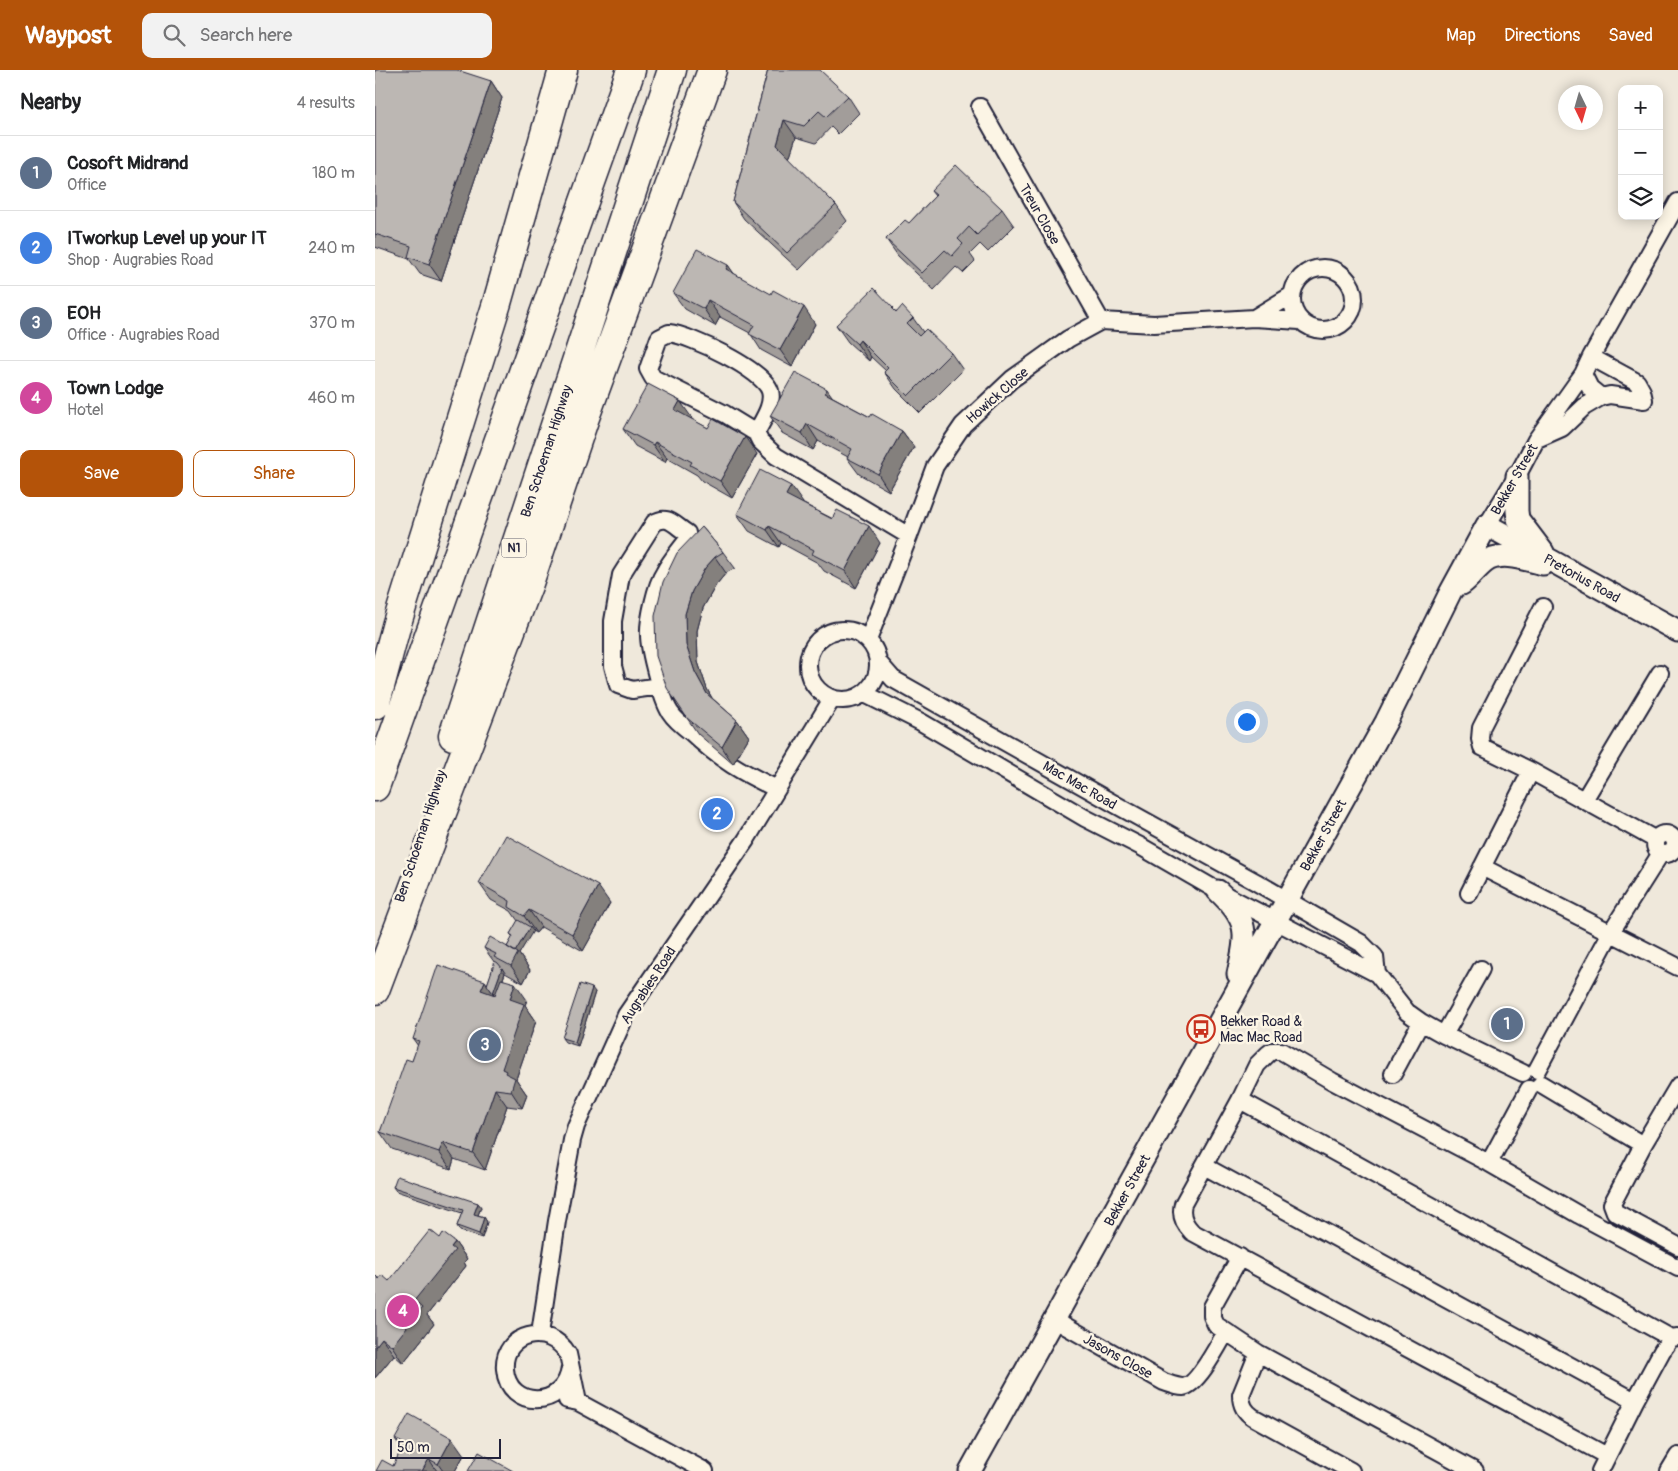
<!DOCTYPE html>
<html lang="en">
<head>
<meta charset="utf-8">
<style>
  body { margin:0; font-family:Pangolin,sans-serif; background:#f2f2f2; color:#202124 }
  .controls { position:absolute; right:15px; top:15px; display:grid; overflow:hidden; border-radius:10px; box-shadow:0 2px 12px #0003 }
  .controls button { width:45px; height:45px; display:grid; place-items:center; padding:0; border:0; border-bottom:1px solid #e0e0e0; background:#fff; color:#202124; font:25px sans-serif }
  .compass { position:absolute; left:1183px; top:15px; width:45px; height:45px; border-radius:50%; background:#fff; box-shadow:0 2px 12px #0003; rotate:175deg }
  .scale { position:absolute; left:15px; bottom:12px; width:111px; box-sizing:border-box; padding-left:5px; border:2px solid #22223b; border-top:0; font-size:14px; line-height:18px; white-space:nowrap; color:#22223b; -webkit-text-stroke:4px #fcf5e5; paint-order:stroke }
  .you { position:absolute; left:871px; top:651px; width:18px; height:18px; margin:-12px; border:4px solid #fff; border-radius:50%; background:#1a73e8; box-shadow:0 0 0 8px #1a73e833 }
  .badge { display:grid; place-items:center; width:32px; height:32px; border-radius:50%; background:#b45309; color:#fff; font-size:16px; font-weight:700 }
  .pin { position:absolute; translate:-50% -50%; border:2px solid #fff; box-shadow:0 1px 5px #0006 }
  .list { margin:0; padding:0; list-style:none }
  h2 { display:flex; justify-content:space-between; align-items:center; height:65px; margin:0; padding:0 20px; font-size:21px }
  h2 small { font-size:16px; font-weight:400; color:#757577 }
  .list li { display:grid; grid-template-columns:32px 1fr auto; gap:15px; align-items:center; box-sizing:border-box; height:75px; padding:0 20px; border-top:1px solid #e0e0e0 }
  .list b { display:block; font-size:19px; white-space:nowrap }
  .list p { margin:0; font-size:16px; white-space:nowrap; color:#757577 }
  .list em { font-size:16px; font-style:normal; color:#757577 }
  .actions { display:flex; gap:10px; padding:15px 20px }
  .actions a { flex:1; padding:11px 0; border:1px solid #b45309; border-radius:10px; text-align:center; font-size:18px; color:#b45309 }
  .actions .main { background:#b45309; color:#fff }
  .icon { flex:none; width:28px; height:28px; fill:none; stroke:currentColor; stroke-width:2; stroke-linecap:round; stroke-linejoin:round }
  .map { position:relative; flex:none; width:1303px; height:1401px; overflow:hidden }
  header { display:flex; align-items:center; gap:30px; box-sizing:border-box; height:70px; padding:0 25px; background:#b45309; color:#fff }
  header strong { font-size:24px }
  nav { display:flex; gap:28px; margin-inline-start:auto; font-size:18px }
  .search { width:350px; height:45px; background:#f2f2f2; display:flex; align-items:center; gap:12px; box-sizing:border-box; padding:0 18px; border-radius:10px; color:#757577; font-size:19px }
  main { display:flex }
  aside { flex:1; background:#fff }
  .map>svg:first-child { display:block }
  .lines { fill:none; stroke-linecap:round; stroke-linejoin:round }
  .minor-casing { stroke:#22223b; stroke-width:20 }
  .tertiary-casing { stroke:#22223b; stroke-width:25 }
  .motorway-casing { stroke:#22223b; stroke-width:31 }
  .minor { stroke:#fcf5e5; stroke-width:16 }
  .tertiary { stroke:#fcf5e5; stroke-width:21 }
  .motorway { stroke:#fcf5e5; stroke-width:28 }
  .wall { fill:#a29d9a; stroke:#22223b }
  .shaded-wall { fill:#84807d; stroke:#22223b }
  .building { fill:#bcb7b3; stroke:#22223b }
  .labels { text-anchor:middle; stroke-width:5; stroke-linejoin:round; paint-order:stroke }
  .shield { fill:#fcf5e5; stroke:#63616e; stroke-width:1 }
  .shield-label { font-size:12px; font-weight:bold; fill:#22223b }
  .street-label { font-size:14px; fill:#22223b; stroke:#fcf5e5 }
  .poi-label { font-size:14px; fill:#22223b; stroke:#fcf5e5; text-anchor:start }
</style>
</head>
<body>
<header>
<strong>Waypost</strong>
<div class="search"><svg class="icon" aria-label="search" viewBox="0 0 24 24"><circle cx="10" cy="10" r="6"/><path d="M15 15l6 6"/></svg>Search here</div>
<nav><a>Map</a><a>Directions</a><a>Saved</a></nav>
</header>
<main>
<aside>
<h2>Nearby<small>4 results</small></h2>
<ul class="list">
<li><span class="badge" style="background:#5c6f8a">1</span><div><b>Cosoft Midrand</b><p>Office</p></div><em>180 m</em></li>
<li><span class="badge" style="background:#3f7fe0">2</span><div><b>ITworkup Level up your IT</b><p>Shop · Augrabies Road</p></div><em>240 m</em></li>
<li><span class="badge" style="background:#5c6f8a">3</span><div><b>EOH</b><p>Office · Augrabies Road</p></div><em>370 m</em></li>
<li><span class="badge" style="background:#d1479c">4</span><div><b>Town Lodge</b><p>Hotel</p></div><em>460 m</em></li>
</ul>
<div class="actions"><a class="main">Save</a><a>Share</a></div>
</aside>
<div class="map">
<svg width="1303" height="1401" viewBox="0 0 1303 1401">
  <rect width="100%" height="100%" fill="#efe8db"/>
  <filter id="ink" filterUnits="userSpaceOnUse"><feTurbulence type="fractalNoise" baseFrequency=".02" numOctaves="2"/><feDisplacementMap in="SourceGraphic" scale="10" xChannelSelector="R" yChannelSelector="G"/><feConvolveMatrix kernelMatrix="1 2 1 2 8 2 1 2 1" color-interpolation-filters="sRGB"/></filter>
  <g filter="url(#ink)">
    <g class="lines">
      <defs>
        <path id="minor" d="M605,37l121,214
          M917 229a31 31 0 1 1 62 0a31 31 0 1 1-62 0Z
          M879,248l38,-23
          M1208,304l7,14 11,9 9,-2 34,5 -2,-9 -5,-9 -46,-25
          M381,363c6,-12 18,-28 14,-42 -6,-21 -80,-56 -101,-58l-10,5 -11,31 5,9 72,36 31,19 4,8 16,15 133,80
          M1162,369l25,-11 22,-21 17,-10
          M1112,455l30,-49 19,-36 47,-66 8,-17 87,-155
          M1168,537l-62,121 -1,11 2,8 49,24 125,69
          M433 595a35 35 0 1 1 70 0a35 35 0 1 1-70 0Z
          M493,570l41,-104 26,-70 28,-41 49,-46 56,-40 33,-18 53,3 100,-6 46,3
          M504,593l14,16 227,128 136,75 105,61 14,14 2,17
          M285,616l-28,4 -14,-5 -5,-19v-45l8,-46 33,-52c14,-9 20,2 33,10l1,6c-8,11 -18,22 -24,34 -8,12 -16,48 -15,62 0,15 13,65 21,77 5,8 14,15 22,21 27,26 51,40 85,56
          M490,624l56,28 164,96 55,28 78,45 159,83 30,38 14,10 23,13 79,38
          M1209,730l76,-127
          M1280 774a10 10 0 1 1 20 0a10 10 0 1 1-20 0Z
          M1107,797l196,100
          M1094,823l62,-122
          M1069,965l37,-66
          M1162,1000l74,-138 50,-79
          M1018,1004l28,-52
          M1166,1014l102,61
          M1303,1016l-35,59 -31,59 3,8 63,34
          M865,1030l431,238 7,-1
          M1114,1093l40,-74
          M829,1096l431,235
          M865,1187l-28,50v9l4,9 42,28 217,118
          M680,1250l109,62c6,2 13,5 19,5 14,-1 36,-43 43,-55
          M165,1264l17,-113 15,-81 4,-14 50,-111 120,-175 86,-141
          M883,1283l-17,42c0,10 4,17 12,22l98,54
          M195,1298c-5,41 -62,42 -65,1 -3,-36 44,-47 63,-15l10,48
          M192,1330l11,2 127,69
          M1232,1386l-415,-224c-8,-8 -12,-17 -9,-28l57,-104 17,-35 11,-11 4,-3h9l51,30 157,82 90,52 99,53
          M1225,1401l35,-70 27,-50 9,-13
          M1294,1401l9,-15"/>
        <path id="tertiary" d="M1142,406v35l1,8 25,33
          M1087,514c9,-7 15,-16 23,-22 16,-12 41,-2 58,2
          M843,821c32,30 29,42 20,83
          M595,1401l416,-749 64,-129 37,-68 191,106"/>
        <path id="motorway" d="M0,635l22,-82 100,-320 66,-233
          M78,666l219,-666
          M0,717l256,-717
          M0,920l154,-407 55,-163 128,-350"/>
      </defs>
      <use href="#minor" class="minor-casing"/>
      <use href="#tertiary" class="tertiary-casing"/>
      <use href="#motorway" class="motorway-casing"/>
      <use href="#minor" class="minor"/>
      <use href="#tertiary" class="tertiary"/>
      <use href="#motorway" class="motorway"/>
    </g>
    <path class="wall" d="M0,0l116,11 11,17 -61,183 -21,-7 -11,-15 -34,-12z
      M393,0l80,26 11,17 -21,21 -7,-7 -15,16 -20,-6 -7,21 47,47 11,16 -48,49 -55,-51 -11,-17z
      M556,121l71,18 12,17 -26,26 -8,-8 -10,10 5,7 -12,12 -7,-6 -22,23 -36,-34 -12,-17 23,-16 26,-27z
      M353,195l5,8 82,51 -23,43 -31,-17 -11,-17 -30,-16 -5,9 -30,-17 -12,-16z
      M521,242l17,6 10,14 28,21 12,17 -43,43 -24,-24 -12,-17 2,-1 -15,-14 -2,4 -21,-19 -12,-17z
      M458,327l37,20 32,14 12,16 -25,44 -30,-17 -12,-16 1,-1 -30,-16 -5,9 -31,-17 -12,-17z
      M317,348l-1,1 66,35 -25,44 -30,-17 -5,-6 -30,-17 -2,4 -30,-16 -12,-17z
      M427,433l78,40 -24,45 -32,-17 -6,-8 -37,-20 -2,4 -30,-16 -12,-17 66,-11z
      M327,457l21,25 12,16 -9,5 -10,12 -13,23 -6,23 1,31 9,27 5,9 25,22 12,17 -16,27 -35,-30 -11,-16z
      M104,813l131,20 -27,48 -42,-24 -5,6 -4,-2 -13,23 11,16 -7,13 -18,-10 -2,6 24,21 -2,5 11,16 -20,58 11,16 -5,13 -15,-2 -22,64 -31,-11 -3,10 -59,-20 -12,-17 32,-71 6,-15 -5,-7 72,-58 2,4 8,-22 -11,-15 23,-1 6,-10 -3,-3 8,-13 -7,-10 -20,-11z
      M220,922l-17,54 -13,-4 -3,-4z
      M18,1117l85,16 3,4 -3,8 6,2 3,5 -5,16 -22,-7 -3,-5 5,-13 -66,-22z
      M65,1168l15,4 12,17 -3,3 2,4 -39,49 7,9 -31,39 -9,-8 -19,23v-101l14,4z
      M20,1369l69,16 -9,16h-79l17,-5 9,-17z"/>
    <path class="shaded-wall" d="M116,11l11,17 -61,183 -12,-17z
      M409,50l12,17 -8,25 -11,-17z
      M353,195l12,17 -14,-13z
      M333,230l12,17 -5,9 -11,-17z
      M429,237l11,17 -23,43 -12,-17z
      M485,270l11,17 -2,4 -12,-17z
      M452,319l12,17 -14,-13z
      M305,331l12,17 -5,9 -12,-17z
      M432,354l11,17 -5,9 -11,-17z
      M527,361l12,16 -25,44 -11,-17z
      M370,367l12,17 -25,44 -12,-17z
      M280,372l12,16 -2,4 -12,-17z
      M416,416l12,17 -5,9 -12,-17z
      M394,456l12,17 -2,4 -12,-17z
      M494,456l11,17 -24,45 -11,-17z
      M340,487l11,16 -10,12 -13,23 -6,23 1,31 9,27 12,22 -12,-17 -12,-22 -9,-27 -1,-31 7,-23 13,-23z
      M362,650l12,17 -16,27 -11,-17z
      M223,816l12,17 -27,48 -11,-17z
      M154,840l12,17 -5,6 -12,-17z
      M155,857l3,4 -14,23 11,16 -7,13 -12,-17 1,-9z
      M127,898l3,5 -9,25 -3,-5z
      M110,911l11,17 -15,-8z
      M140,913l12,17 -2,5 11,16 -20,58 11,16 -5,13 -11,-17 -9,-22 8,-70z
      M217,918l3,4 -17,54 -3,-4z
      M120,1019l12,17 -22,64 -12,-17z
      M68,1073l11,16 -3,10 -12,-17z
      M103,1133l3,4 -4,11 -3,-4z
      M109,1147l3,5 -5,16 -3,-4z
      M80,1172l12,17 -3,3 2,4 -39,49 7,9 -31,39 -11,-17 22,-45z
      M7,1268l12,17 -19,23v-31z
      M77,1368l12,17 -9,16h-12l-5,-7z
      M54,1389l8,12h-15z"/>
    <path class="building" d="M0,0h82l34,11 -62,183 -21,-7 3,-11 -36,-12z
      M393,0h52l28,26 -22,21 -7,-6 -15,15 -20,-6 -7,25 59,60 -49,48 -54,-51z
      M581,95l46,44 -25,26 -8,-8 -11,12 5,5 -11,12 -7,-6 -23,23 -36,-34 19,-19 4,3 27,-28 -5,-4z
      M322,179l31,16 -2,4 45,25 2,-4 31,17 -24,43 -31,-16 5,-9 -46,-25 -4,9 -31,-16z
      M499,218l19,20 -1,1 4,4 6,-7 11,12 -6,6 12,12 7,-7 25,24 -43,43 -24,-24 4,-4 -28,-28 -3,4 -21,-19z
      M420,302l32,17 -2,4 45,24 2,-3 30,17 -24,43 -31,-16 5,-9 -45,-25 -5,9 -32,-17z
      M273,314l32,17 -5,9 33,18 5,-9 32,18 -25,44 -30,-16 2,-3 -37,-20 -2,3 -30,-16z
      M385,400l31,16 -5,9 46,24 5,-9 32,16 -24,45 -33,-17 2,-4 -45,-24 -2,4 -30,-16z
      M327,457l21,25 -8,5 -10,11 -13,23 -7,23 1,31 9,27 12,22 30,26 -15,27 -35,-29 -20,-30 -11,-32 -1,-40 8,-34 14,-29z
      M131,765l92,51 -26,48 -43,-24 -5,6 -15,-9 1,-6 -31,-18z
      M143,850l12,7 -15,25 -8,-5 6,-11 -3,-2z
      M115,867l28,16 -7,13 -17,-9 2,-3 -12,-6z
      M120,891l3,2 4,5 -9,25 -6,-8z
      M63,895l47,16 -4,9 14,5 6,-16 14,4 -5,16 14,5 -22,65 4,2 -1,2 10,5 -4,13 -16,-2 -22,64 -30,-10 -4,9 -59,-20 26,-73 6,2 7,-20 -6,-2z
      M205,914l12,4 -17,54 -13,-4z
      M22,1106l81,27 -4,11 10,3 -5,17 -22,-8 6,-16 -70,-23z
      M55,1160l10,8 3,-5 12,9 -4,5 4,3 -41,51 8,7 -30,38 -10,-8 -7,9v-70l1,-1 3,3 3,-4 7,6z
      M34,1344l43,24 -14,26 -9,-5 -7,12h-46l6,-11 11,6 11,-22 -9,-5z
      M104,1382l34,19h-45z"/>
  </g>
  <defs>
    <symbol id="bus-ring" viewBox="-11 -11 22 22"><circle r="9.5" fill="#fcf5e5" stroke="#c8321e" stroke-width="1.5"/><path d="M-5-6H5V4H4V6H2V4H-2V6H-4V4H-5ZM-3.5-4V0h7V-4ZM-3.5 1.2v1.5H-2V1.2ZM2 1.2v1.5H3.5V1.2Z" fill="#c8321e"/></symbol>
  </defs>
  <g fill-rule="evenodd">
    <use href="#bus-ring" x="810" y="943" width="32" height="32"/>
  </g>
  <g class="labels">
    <rect class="shield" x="126.5" y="468.5" width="25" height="19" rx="4"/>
    <g class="shield-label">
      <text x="139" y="482">N1</text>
    </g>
    <g class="street-label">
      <text transform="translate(665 144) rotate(60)" y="5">Treur Close</text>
      <text transform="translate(622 325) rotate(-41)" y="5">Howick Close</text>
      <text transform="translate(171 381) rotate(-72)" y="5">Ben Schoeman Highway</text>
      <text transform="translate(1139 409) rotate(-60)" y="5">Bekker Street</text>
      <text transform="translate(1207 508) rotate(29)" y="5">Pretorius Road</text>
      <text transform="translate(705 715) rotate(30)" y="5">Mac Mac Road</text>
      <text transform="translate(948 765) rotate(-61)" y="5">Bekker Street</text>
      <text transform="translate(45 766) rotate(-72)" y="5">Ben Schoeman Highway</text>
      <text transform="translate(273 915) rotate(-57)" y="5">Augrabies Road</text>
      <text transform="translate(752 1120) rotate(-61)" y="5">Bekker Street</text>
      <text transform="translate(743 1286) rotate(29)" y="5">Jasons Close</text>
    </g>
    <g class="poi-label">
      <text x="845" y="956">Bekker Road &amp;<tspan x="845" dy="16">Mac Mac Road</tspan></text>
    </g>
  </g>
</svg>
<div class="controls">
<button>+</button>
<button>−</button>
<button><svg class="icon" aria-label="layers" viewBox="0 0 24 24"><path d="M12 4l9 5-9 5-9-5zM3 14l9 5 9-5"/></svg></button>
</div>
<svg class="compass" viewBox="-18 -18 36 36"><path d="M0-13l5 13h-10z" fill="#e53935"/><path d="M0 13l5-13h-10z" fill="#757577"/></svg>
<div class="scale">50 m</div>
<div class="you"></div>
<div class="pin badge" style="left:1132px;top:954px;background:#5c6f8a">1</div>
<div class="pin badge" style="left:342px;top:744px;background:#3f7fe0">2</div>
<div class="pin badge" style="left:110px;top:975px;background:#5c6f8a">3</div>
<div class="pin badge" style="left:28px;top:1241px;background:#d1479c">4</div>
</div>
</main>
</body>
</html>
